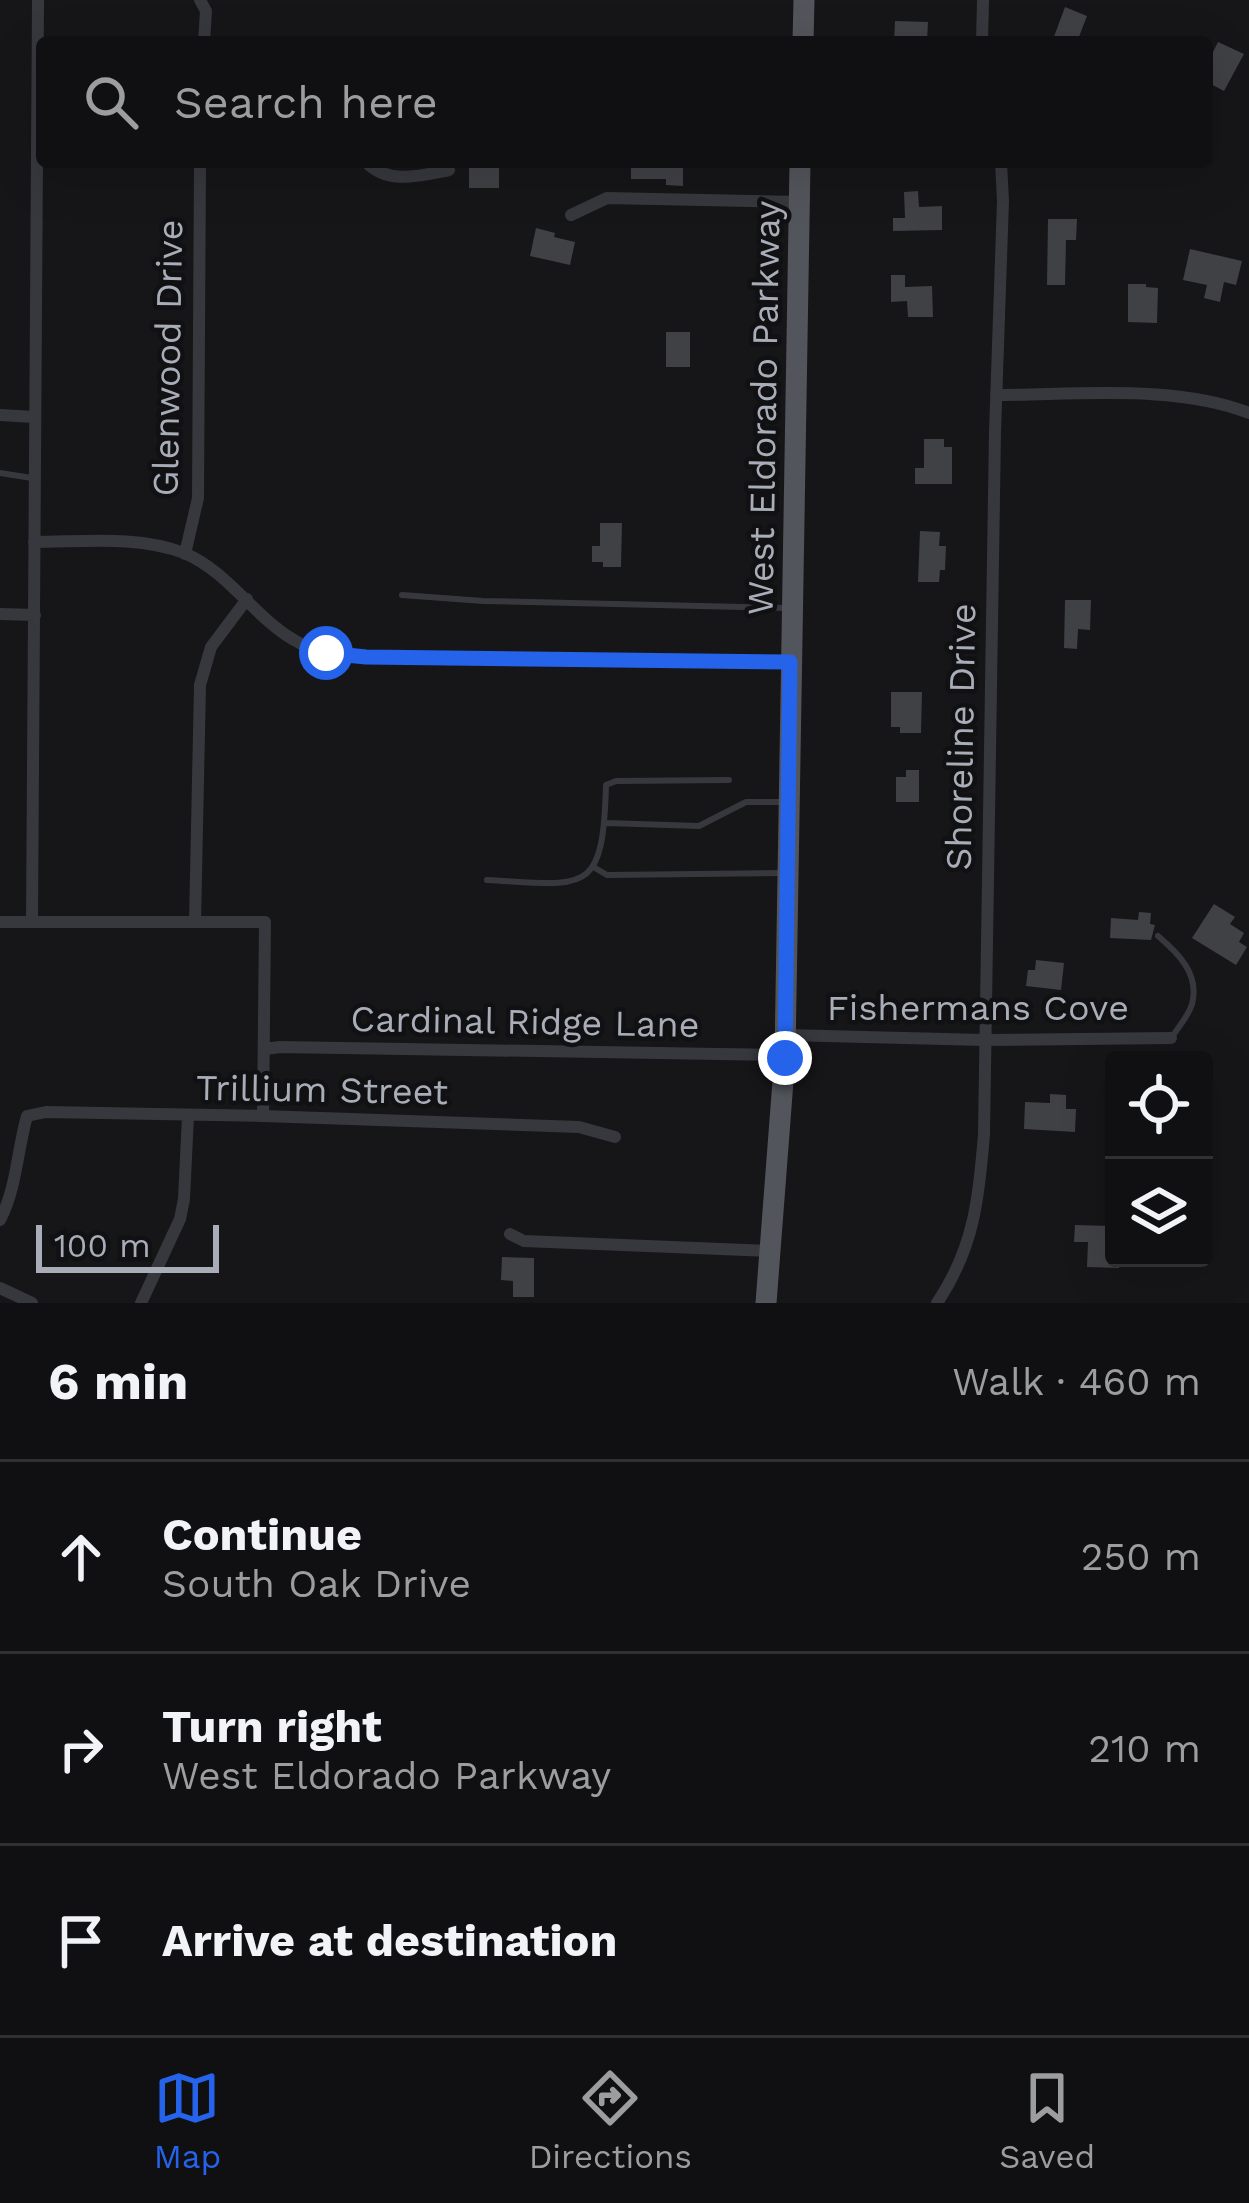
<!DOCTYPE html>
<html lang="en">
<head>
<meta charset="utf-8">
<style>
  body { margin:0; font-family:"Work Sans",sans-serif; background:#19191b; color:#f1f3f6 }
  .controls { position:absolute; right:36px; bottom:36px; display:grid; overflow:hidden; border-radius:12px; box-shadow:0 12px 48px #0002 }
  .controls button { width:108px; height:108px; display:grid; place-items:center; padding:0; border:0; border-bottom:3px solid #303032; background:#101012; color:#f1f3f6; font:60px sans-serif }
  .scale { position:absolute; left:36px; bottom:30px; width:183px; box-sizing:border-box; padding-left:12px; border:6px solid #a8adb8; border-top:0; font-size:33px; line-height:42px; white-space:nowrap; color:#a8adb8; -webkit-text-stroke:9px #111113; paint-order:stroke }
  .stop { position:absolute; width:36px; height:36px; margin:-27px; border:9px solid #2563eb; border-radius:50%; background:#fff }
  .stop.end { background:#2563eb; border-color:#fff; box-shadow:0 3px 12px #0008 }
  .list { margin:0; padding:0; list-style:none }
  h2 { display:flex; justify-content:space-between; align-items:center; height:156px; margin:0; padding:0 48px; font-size:51px }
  h2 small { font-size:39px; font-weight:400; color:#9c9d9f }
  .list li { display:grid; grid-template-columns:78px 1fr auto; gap:36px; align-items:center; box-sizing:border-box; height:192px; padding:0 48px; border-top:3px solid #303032 }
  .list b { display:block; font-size:45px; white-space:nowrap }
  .list p { margin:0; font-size:39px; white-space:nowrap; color:#9c9d9f }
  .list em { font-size:39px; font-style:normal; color:#9c9d9f }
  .icon { flex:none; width:66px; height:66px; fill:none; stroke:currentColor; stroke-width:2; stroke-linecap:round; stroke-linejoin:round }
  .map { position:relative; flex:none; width:1249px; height:1303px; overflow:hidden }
  .search { position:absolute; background:#101012; box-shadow:0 12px 48px #0002; left:36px; right:36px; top:36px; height:132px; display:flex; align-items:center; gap:30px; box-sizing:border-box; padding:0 42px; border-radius:12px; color:#9c9d9f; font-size:45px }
  .sheet { height:732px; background:#101012 }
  nav { display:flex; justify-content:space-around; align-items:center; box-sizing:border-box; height:168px; border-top:3px solid #303032; background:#101012; font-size:33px; color:#9c9d9f }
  nav a { display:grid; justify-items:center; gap:6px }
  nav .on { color:#2563eb }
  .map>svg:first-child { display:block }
  .building { fill:#404145 }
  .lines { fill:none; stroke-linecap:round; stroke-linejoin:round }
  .lane { stroke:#37383d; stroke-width:6 }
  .street { stroke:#37383d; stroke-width:12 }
  .primary { stroke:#53555c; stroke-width:21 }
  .route { stroke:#2563eb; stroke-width:15 }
  .labels { text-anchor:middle; stroke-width:9; stroke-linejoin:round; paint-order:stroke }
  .street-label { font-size:36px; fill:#a8adb8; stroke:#111113 }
</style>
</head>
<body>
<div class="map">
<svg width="1249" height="1303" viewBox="0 0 1249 1303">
  <rect width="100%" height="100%" fill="#161618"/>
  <path class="building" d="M1065,7l22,9 -10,26h-25z
    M895,21l33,1 -1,20h-33z
    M1218,42l26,12 -20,37 -17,-9v-18z
    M469,162h30v26h-30z
    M631,162h52v24l-17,-1v-6h-35z
    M918,191l1,16 23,-1v24l-49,1v-13h12l-1,-26z
    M1048,219h29l-1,21h-10l-1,45h-18z
    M536,228l19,5 -1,4 21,5 -5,23 -40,-9z
    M1190,249l52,12 -6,24 -12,-3 -4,20 -16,-4 3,-13 -24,-5z
    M891,275h14v12l27,-1 1,31h-25l-1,-16 -16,1z
    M1128,284h18v3l12,1 -1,35 -29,-1z
    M666,332h24v35h-24z
    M924,439h20v8h8v37h-37v-16h9z
    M600,523h22l-1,44h-18v-5h-11v-16h8z
    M920,531l20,1 -1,14h7l-1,24h-5l-1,12h-21z
    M1065,600h26l-1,30 -12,-1 -1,20 -13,-1z
    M891,692h31l-1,41h-21v-6h-9z
    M906,770h13v32h-23v-25h10z
    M1214,904l21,13 -5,7 14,9 -5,9 8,5 -11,18 -44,-27z
    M1139,912l12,1 -1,11 5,1 -4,15 -41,-2 1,-20 27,2z
    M1036,960l28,3 -3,27 -35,-4 2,-16h7z
    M1050,1094l16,1v14h10l-1,23 -51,-3 1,-27 25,1z
    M1075,1225l36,1 -1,31 9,1v10l-32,-1 1,-25h-14z
    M502,1257l32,1v39h-21v-16l-12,-1z"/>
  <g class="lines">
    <path class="lane" d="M0,473l32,5
      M402,595l81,6 305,7
      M606,823l93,3 47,-24h38
      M595,868l12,7 175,-2
      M487,880c99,5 116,17 119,-95l10,-4 113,-1
      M1158,936c20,17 42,38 34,68 -3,11 -14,24 -21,34"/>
    <path class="street" d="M200,0l6,11 -2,31
      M982,42l1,-42
      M366,162c22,23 53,14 83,8
      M571,215l36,-17 193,4
      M996,395c80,0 179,-11 253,18
      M0,415l34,2
      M34,542c48,0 104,-7 150,11 45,19 69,63 110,87 21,13 48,15 72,17l425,6
      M185,554l13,-56 2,-336
      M0,614l35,1
      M0,922h265l-2,194
      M32,922l6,-922
      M195,922l5,-237 11,-38 36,-48
      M785,1035l199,5 187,-2
      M265,1049l15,-2 505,8
      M0,1220c17,-33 17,-69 27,-104l19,-4 217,4 316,11 36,10
      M510,1234l14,7 245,10
      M0,1288l32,15
      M141,1303l39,-84 4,-20 4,-83
      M937,1303c37,-55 42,-105 47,-169l11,-702 8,-231 -2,-39"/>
    <path class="primary" d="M803,42l1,-42
      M766,1303l19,-248 15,-893"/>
  </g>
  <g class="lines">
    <path class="route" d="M326,653l40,4 424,5 -5,396"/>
  </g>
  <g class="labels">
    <g class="street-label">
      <text transform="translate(167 358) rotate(-89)" y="13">Glenwood Drive</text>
      <text transform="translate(763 408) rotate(-89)" y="13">West Eldorado Parkway</text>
      <text transform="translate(960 737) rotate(-89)" y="13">Shoreline Drive</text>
      <text x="978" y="1020">Fishermans Cove</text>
      <text transform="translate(525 1021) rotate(1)" y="13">Cardinal Ridge Lane</text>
      <text transform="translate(322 1089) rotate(1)" y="13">Trillium Street</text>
    </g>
  </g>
</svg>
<div class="controls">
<button><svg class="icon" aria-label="locate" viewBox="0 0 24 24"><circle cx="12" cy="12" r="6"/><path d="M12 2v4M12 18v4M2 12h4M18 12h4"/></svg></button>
<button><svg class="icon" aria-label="layers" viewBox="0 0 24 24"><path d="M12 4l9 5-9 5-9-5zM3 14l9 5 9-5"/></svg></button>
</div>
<div class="scale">100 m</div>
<div class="stop" style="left:326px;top:653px"></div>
<div class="stop end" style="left:785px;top:1058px"></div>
<div class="search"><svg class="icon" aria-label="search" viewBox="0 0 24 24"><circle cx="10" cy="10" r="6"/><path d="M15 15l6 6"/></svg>Search here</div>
</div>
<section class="sheet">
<h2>6 min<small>Walk · 460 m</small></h2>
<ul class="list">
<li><svg class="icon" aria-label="ahead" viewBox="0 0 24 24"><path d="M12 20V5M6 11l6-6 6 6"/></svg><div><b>Continue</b><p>South Oak Drive</p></div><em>250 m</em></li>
<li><svg class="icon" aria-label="right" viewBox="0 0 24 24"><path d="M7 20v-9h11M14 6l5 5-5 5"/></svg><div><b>Turn right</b><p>West Eldorado Parkway</p></div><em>210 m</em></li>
<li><svg class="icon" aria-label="arrive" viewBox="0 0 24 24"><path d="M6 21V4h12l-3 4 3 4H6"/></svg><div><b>Arrive at destination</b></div></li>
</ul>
</section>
<nav>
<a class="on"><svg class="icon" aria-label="map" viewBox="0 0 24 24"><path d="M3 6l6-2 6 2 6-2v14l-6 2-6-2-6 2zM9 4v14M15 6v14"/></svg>Map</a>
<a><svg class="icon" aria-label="directions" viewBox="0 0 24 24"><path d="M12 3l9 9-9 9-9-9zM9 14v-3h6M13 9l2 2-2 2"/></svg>Directions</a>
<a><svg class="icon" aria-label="saved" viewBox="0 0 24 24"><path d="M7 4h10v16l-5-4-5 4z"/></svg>Saved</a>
</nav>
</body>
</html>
